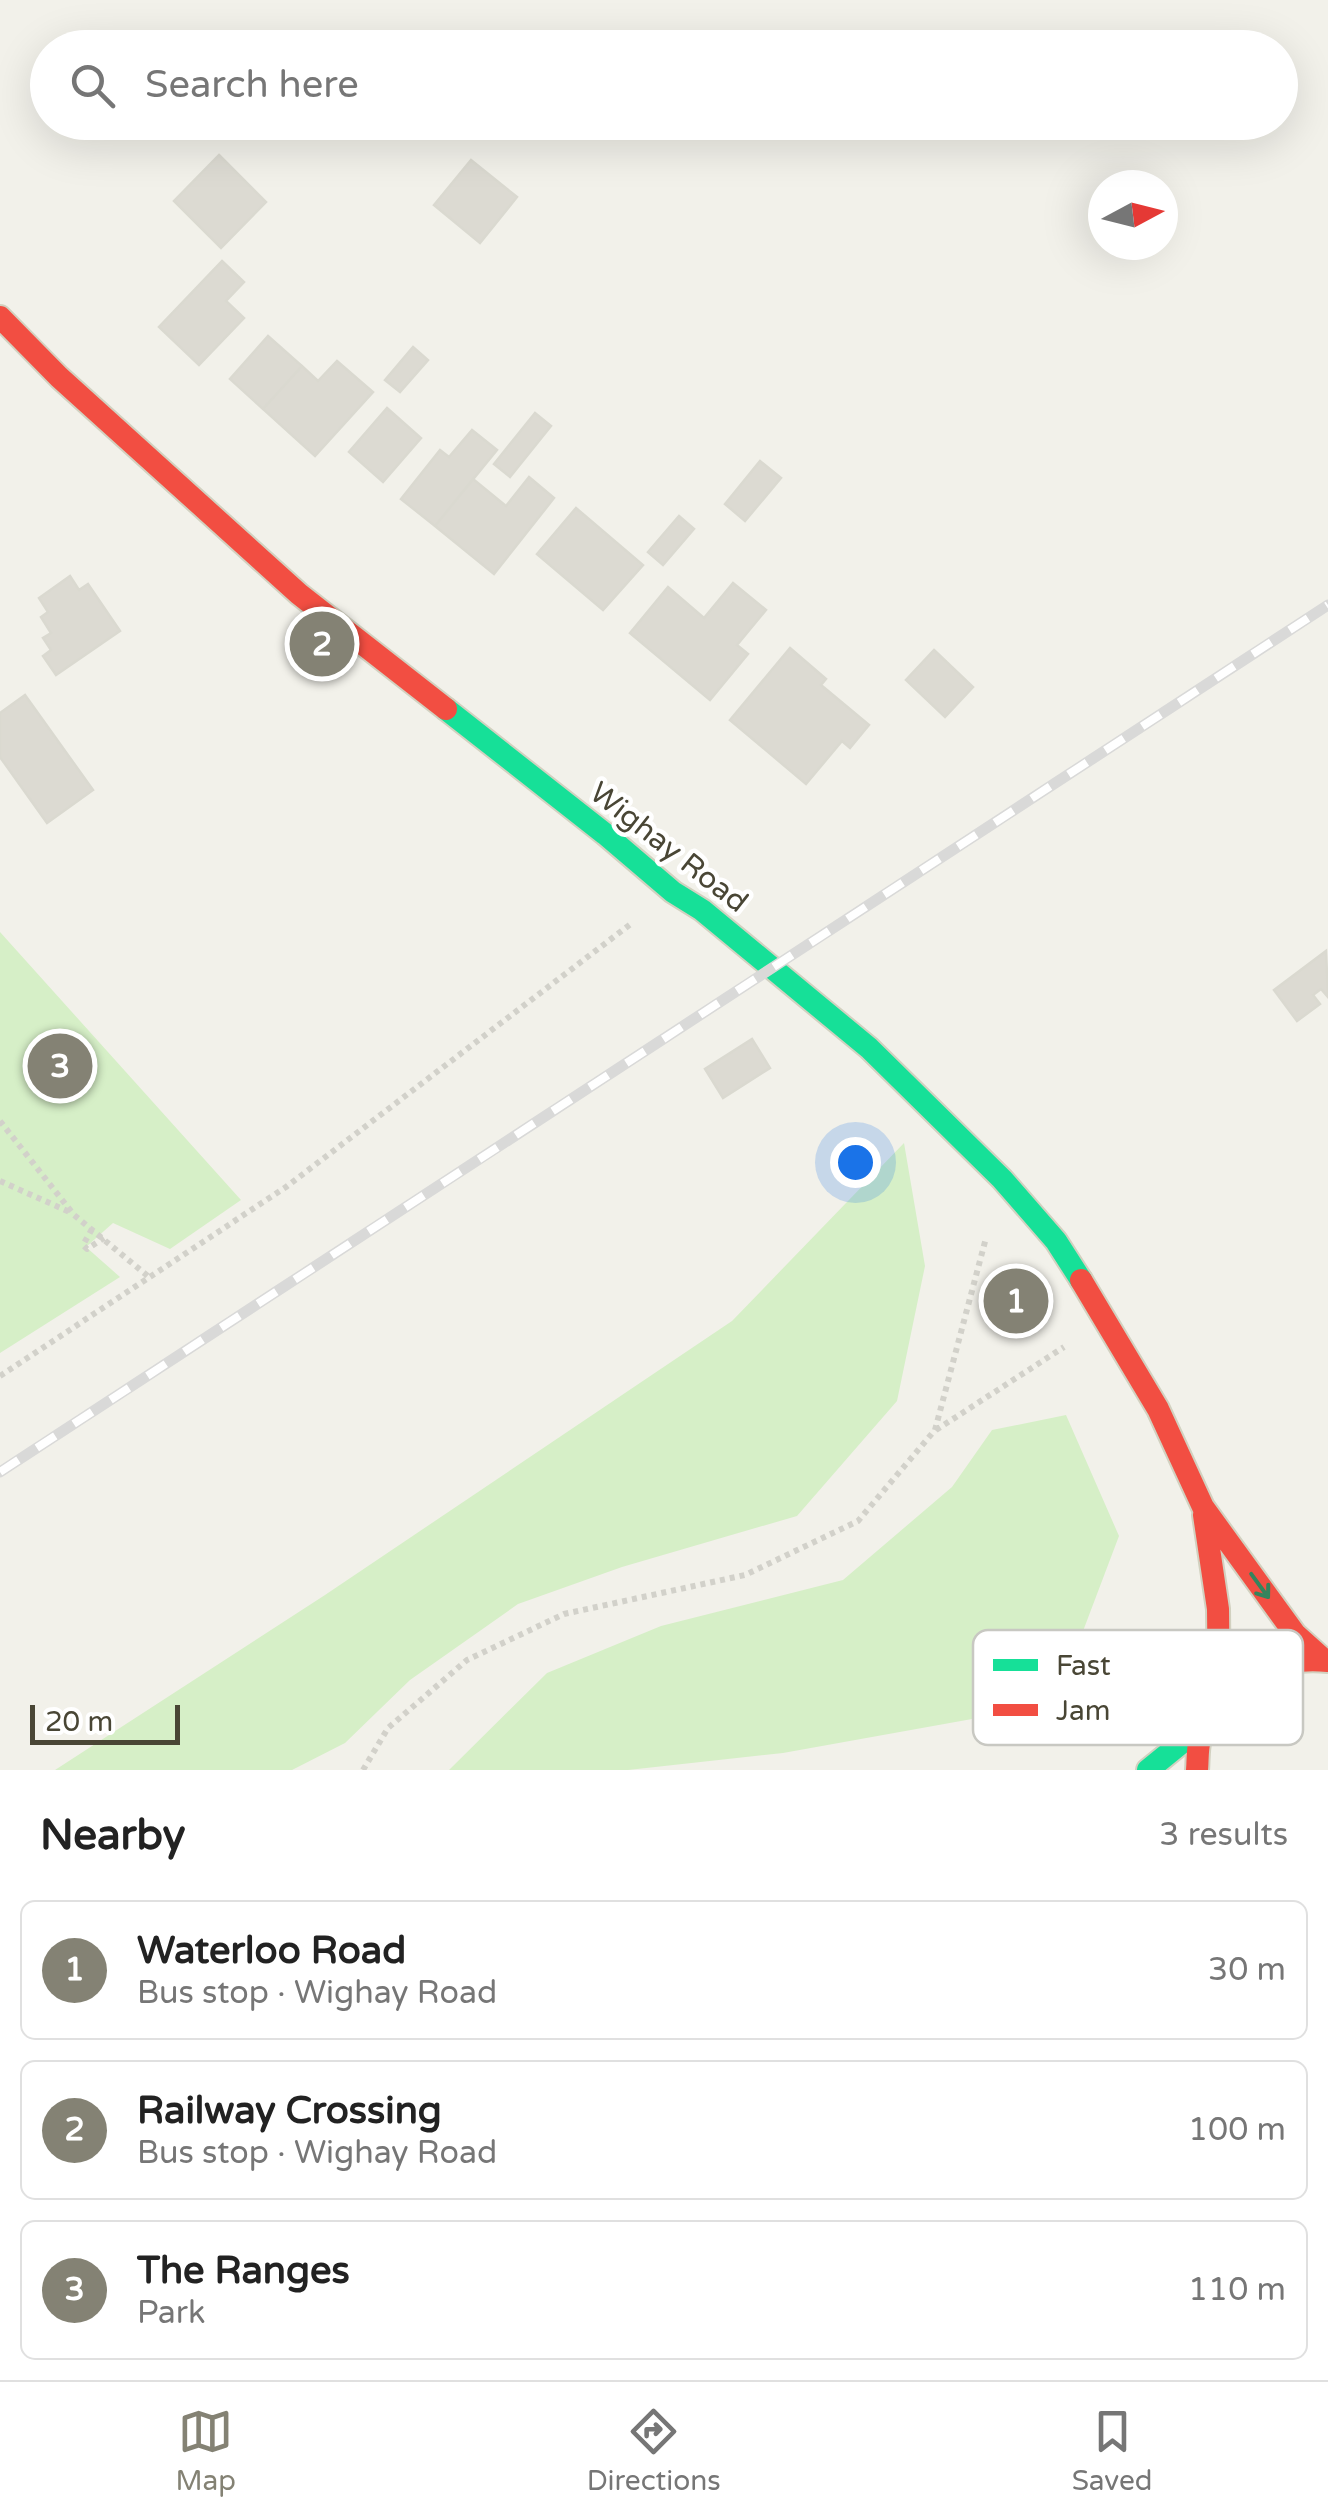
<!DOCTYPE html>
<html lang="en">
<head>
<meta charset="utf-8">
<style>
  body { margin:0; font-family:"Varela Round",sans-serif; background:#f2f2f2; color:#222 }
  .compass { position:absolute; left:1088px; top:170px; width:90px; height:90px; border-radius:50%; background:#fff; box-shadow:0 10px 40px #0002; rotate:83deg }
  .scale { position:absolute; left:30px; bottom:25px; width:150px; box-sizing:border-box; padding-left:10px; border:5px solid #494635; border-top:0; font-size:28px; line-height:35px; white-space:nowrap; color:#494635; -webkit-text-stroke:8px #fff; paint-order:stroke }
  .you { position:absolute; left:855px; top:1162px; width:35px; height:35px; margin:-25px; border:8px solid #fff; border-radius:50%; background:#1a73e8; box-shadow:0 0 0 15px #1a73e833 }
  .badge { display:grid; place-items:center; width:65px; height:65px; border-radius:50%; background:#848274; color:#fff; font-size:32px; font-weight:700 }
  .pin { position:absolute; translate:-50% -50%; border:5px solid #fff; box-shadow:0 2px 10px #0006 }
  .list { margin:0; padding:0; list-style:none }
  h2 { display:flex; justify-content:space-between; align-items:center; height:130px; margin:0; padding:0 40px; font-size:42px }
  h2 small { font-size:32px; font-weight:400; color:#767676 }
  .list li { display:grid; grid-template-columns:65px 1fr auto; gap:30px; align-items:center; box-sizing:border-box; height:140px; margin:0 20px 20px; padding:0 20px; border:2px solid #e0e0e0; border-radius:15px }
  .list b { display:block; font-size:38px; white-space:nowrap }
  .list p { margin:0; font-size:32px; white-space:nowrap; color:#767676 }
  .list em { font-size:32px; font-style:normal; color:#767676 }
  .icon { flex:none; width:55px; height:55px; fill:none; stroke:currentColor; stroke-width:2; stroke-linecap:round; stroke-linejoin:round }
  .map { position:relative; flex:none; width:1328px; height:1770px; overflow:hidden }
  .search { position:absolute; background:#fff; box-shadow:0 10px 40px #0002; left:30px; right:30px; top:30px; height:110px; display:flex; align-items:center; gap:25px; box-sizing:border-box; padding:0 35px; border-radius:55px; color:#767676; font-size:38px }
  .sheet { height:610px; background:#fff }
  nav { display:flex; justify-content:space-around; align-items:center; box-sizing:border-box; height:140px; border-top:2px solid #e0e0e0; background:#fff; font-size:28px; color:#767676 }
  nav a { display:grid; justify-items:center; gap:5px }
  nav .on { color:#848274 }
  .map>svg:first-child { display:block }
  .green { fill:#d6efc7 }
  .building { fill:#dcdad2; stroke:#dad9d0; stroke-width:2.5 }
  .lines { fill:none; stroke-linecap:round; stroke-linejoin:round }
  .fast-casing { stroke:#d2d1c0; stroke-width:26 }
  .jam-casing { stroke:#d2d1c0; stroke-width:26 }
  .path { stroke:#d2d1ca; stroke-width:6; stroke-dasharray:5 5; stroke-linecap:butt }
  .fast { stroke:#16e098; stroke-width:22 }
  .jam { stroke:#f24e42; stroke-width:22 }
  .rail-casing { stroke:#d9d9d8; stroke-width:11 }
  .rail { stroke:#fff; stroke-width:8; stroke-dasharray:22; stroke-linecap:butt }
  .oneway { stroke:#35845d }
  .labels { text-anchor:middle; stroke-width:9; stroke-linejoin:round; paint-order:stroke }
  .street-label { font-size:30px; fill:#494635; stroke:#fff }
  .key { fill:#fff; stroke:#c8c8c2; stroke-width:2.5 }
  .key-label { font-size:28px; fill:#494635 }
</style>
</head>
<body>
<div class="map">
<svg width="1328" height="1770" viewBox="0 0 1328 1770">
  <rect width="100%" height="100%" fill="#f2f1ea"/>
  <path class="green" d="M0,932l241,268 -71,49 -57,-26 -27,24 34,30 -120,76z
    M904,1143l21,123 -28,135 -100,115 -175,51 -104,37 -108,76 -65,63 -53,27h-237l270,-175 407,-274z
    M1066,1415l53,121 -39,103 -108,80 -189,34 -155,17h-179l98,-97 114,-47 182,-46 109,-93 40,-57z"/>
  <path class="building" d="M219,155l47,47 -45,46 -47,-47z
    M471,160l46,37 -37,46 -46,-38z
    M222,261l22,21 -18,19 18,17 -45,47 -40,-38z
    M268,336l34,30 -39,43 -33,-30z
    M413,347l15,13 -28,32 -15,-12z
    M337,361l36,31 -58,64 -52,-47 39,-43 16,15z
    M387,408l34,30 -38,44 -34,-30z
    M535,413l16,13 -41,51 -16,-13z
    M472,430l25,20 -62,76 -34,-27 39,-49 9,7z
    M760,461l21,17 -36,43 -20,-17z
    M529,477l25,21 -60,76 -59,-48 38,-47 33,27z
    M576,508l67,57 -40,45 -66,-56z
    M679,516l15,13 -31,36 -15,-13z
    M70,576l9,14 9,-6 32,47 -64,44 -13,-19 8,-6 -8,-12 8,-5 -10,-16 7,-5 -9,-14z
    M733,583l33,27 -29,35 11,9 -38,46 -80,-67 38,-46 36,31z
    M790,648l36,31 -5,6 48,40 -19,23 -8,-7 -36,43 -76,-64z
    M934,650l39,37 -28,30 -39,-37z
    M25,695l68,95 -46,33 -47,-66v-44z
    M1326,951l2,46 -7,-8 -8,6 7,9 -23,17 -23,-31z
    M752,1039l18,29 -47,30 -18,-29z"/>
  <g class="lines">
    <defs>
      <path id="fast" d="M446,709l159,125 68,58 29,18 167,138 133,131 54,62 25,39
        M1148,1770l59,-48"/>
      <path id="jam" d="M0,317l59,60 240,217 147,115
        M1081,1280l77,129 45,98 92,127 29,26
        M1204,1515l14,94 1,90
        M1197,1770c1,-10 0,-21 3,-31 13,-59 74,-83 128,-78"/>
    </defs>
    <use href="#fast" class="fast-casing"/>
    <use href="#jam" class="jam-casing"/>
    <path class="path" d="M0,1121l74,94 75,62
      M0,1181l72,32
      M92,1229l-9,16 4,4 17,-11
      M0,1376l286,-189 346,-264
      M936,1430l128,-83
      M363,1770l25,-42 79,-68 97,-46 181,-39 113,-54 77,-91 51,-192"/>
    <use href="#fast" class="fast"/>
    <use href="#jam" class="jam"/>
    <defs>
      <path id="rail" d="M0,1472l1328,-867"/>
    </defs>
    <use href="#rail" class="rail-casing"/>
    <use href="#rail" class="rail"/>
  </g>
  <defs><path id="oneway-shaft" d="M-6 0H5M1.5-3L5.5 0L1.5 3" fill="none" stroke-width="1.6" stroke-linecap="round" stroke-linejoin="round" transform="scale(2.5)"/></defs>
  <use class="oneway" href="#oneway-shaft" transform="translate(1260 1586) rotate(54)"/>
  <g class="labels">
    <g class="street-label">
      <text transform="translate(669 847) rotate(38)" y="10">Wighay Road</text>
    </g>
  </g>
  <rect x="973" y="1630" width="330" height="115" rx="15" class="key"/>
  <rect x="993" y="1659" width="45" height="12" fill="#16e098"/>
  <rect x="993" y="1704" width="45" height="12" fill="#f24e42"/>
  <g class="key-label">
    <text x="1056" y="1675">Fast</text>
    <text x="1056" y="1720">Jam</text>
  </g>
</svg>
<svg class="compass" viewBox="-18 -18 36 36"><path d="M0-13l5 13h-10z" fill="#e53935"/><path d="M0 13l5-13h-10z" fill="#767676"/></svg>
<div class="scale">20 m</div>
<div class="you"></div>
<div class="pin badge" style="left:1016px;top:1301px">1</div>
<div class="pin badge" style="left:322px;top:644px">2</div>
<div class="pin badge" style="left:60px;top:1066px">3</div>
<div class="search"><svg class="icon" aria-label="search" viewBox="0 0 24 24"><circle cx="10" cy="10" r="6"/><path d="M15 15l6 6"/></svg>Search here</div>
</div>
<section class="sheet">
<h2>Nearby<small>3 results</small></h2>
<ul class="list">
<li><span class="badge">1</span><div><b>Waterloo Road</b><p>Bus stop · Wighay Road</p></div><em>30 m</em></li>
<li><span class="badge">2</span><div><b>Railway Crossing</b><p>Bus stop · Wighay Road</p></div><em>100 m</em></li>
<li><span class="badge">3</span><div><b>The Ranges</b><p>Park</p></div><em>110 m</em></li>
</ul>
</section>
<nav>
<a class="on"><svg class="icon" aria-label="map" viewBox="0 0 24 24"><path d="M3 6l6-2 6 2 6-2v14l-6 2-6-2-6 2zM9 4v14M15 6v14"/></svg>Map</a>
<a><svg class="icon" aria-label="directions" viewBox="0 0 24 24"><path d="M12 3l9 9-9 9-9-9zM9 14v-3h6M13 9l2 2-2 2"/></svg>Directions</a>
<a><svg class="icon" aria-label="saved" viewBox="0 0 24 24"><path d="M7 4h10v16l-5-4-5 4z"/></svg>Saved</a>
</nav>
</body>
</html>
